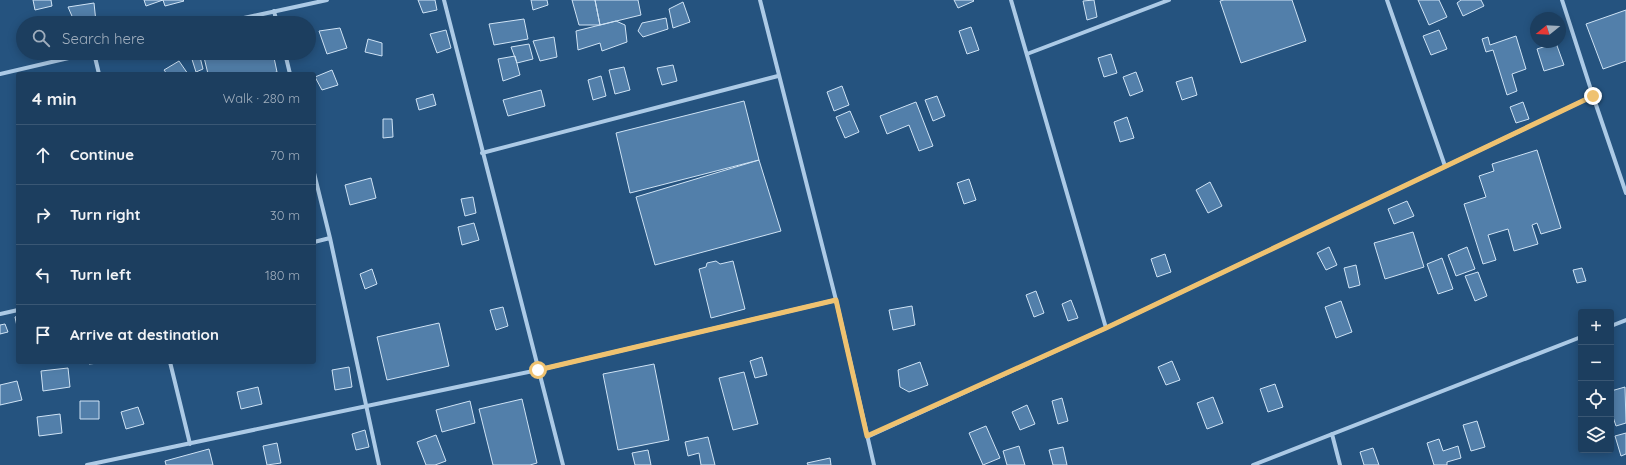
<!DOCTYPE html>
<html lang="en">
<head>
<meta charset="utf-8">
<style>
  body { margin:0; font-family:Quicksand,sans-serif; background:#254565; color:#f1f3f6 }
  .controls { position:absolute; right:12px; bottom:12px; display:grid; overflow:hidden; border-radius:4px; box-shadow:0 2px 10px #0003 }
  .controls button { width:36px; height:36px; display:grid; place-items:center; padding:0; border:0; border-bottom:1px solid #3a5774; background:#1c3e5f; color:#f1f3f6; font:20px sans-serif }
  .compass { position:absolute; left:1530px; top:12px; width:36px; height:36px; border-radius:50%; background:#1c3e5f; box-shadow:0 2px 10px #0003; rotate:252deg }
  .stop { position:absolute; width:12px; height:12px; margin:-9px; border:3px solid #efc270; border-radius:50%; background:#fff }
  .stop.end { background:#efc270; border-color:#fff; box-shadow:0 1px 4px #0008 }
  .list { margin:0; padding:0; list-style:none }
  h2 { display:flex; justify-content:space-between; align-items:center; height:52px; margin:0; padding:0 16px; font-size:17px }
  h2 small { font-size:13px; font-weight:400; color:#a0aebd }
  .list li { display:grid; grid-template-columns:26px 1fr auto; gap:12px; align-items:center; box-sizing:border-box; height:60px; padding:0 16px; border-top:1px solid #3a5774 }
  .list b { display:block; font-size:15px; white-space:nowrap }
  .list em { font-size:13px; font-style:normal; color:#a0aebd }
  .icon { flex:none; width:22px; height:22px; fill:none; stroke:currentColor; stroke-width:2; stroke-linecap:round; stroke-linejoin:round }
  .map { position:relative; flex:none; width:1626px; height:465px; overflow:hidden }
  .search { position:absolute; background:#1c3e5f; box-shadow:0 2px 10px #0003; left:16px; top:16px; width:300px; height:44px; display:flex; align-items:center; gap:10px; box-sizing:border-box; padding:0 14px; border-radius:22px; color:#a0aebd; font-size:15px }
  .panel { position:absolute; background:#1c3e5f; box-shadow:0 2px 10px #0003; left:16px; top:72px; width:300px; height:292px; border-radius:4px }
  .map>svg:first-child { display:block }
  .building { fill:#527faa; stroke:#cfe3f5 }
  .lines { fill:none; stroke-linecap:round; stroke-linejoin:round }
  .minor { stroke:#accae6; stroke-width:4 }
  .route { stroke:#efc270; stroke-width:5 }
</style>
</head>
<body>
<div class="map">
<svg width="1626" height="465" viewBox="0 0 1626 465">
  <rect width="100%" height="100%" fill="#25537f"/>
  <path class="building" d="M33,0h18l1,6 -17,4z
    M144,0h19l-17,6z
    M163,0h20l1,1 -19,5z
    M418,0h17l2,10 -14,3z
    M531,0h16l1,5 -15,5z
    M572,0h23l5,25h-21z
    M595,0h43l3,15 -41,10z
    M954,0h19l1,1 -16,7z
    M1094,0l3,17 -10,3 -4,-19z
    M1224,0h68l14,41 -65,22 -21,-62z
    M1418,0h21l8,17 -18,8z
    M1461,0h20l3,6 -21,10 -6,-13z
    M683,2l7,20 -17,6 -4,-19z
    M94,3l2,19 -21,1 -7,-16z
    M1626,10v51l-23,8 -17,-45z
    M1546,14l1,4h-7v-3z
    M666,18l2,11 -25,8 -5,-6 4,-8z
    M524,19l4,20 -34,6 -5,-21z
    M616,21l9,4 2,17 -25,9 -2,-8 -22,7 -2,-19z
    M971,27l8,23 -12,4 -8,-23z
    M340,28l7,20 -20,6 -8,-23z
    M446,30l5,18 -14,5 -7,-19z
    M1439,30l8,19 -16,6 -8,-19z
    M1516,36l10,33 -14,5 5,17 -10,4 -14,-45 -7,2 -4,-13 6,-2 2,8z
    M554,37l3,20 -17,4 -7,-20z
    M368,39l14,4v13l-17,-4z
    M1556,43l8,22 -20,6 -7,-22z
    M529,44l4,15 -16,4 -6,-16z
    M190,53h9l4,16 -7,3z
    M203,53h70l4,19 -9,2h-60z
    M1111,54l6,19 -13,4 -6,-19z
    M515,56l5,19 -17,6 -5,-22z
    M179,61l9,13h-21l-3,-4z
    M673,65l4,16 -15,4 -5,-17z
    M624,67l6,23 -15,4 -6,-24z
    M332,70l6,15 -16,5 -7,-13z
    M1136,72l7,19 -13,5 -7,-19z
    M601,76l5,20 -13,4 -5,-20z
    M1192,77l5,18 -15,5 -6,-18z
    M842,86l7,19 -15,6 -7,-19z
    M541,90l4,16 -37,10 -5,-16z
    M433,94l3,11 -17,5 -3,-11z
    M937,96l8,20 -12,5 -8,-21z
    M744,101l15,59 -129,33 -14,-60z
    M916,102l17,44 -14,5 -10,-26 -22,9 -7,-18z
    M1523,102l6,17 -13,4 -6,-16z
    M850,111l9,21 -14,6 -9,-21z
    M1127,117l7,21 -14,4 -6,-20z
    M383,119h9l1,18 -10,1z
    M1537,150l24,78 -20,6 -4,-11 -5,2 6,19 -24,7 -6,-22 -20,6 8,25 -13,4 -19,-60 22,-7 -7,-21 15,-5 -2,-7z
    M759,160l22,71 -126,34 -19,-68z
    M371,178l5,20 -26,7 -5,-20z
    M969,179l7,21 -12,4 -7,-21z
    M1210,182l12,24 -14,7 -12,-23z
    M473,197l3,16 -11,3 -4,-17z
    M1407,201l7,15 -20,8 -6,-15z
    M474,223l5,17 -17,5 -4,-18z
    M1413,232l11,35 -39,12 -11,-36z
    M1329,247l8,18 -11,5 -9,-17z
    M1467,247l8,22 -19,7 -8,-21z
    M1165,254l6,18 -14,5 -6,-18z
    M1442,258l11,31 -15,5 -11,-30z
    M716,261l4,3 13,-3 12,48 -34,9 -12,-49 7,-2 1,-4z
    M1356,265l4,20 -11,3 -5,-20z
    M1582,268l4,13 -9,2 -4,-13z
    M372,269l5,15 -12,5 -5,-15z
    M1478,272l9,24 -12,5 -10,-25z
    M1036,291l8,22 -10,4 -8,-22z
    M1071,300l7,18 -10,3 -6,-17z
    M1341,301l11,31 -16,6 -11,-31z
    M912,306l3,19 -22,5 -4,-20z
    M503,307l5,19 -12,4 -6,-20z
    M18,316v15l-3,-14z
    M439,323l10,43 -62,14 -10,-43z
    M5,324l3,8 -8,2v-9z
    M762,357l5,18 -12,3 -5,-17z
    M1172,361l8,19 -14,5 -8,-18z
    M88,362h20l-19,2z
    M920,362l8,23 -19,7 -9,-5 -2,-17z
    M654,364l15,76 -51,10 -15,-76z
    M349,367l3,20 -17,3 -3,-20z
    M68,368l2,19 -27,4 -2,-20z
    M744,372l14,52 -25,6 -14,-52z
    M17,381l5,19 -22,5v-20z
    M1275,384l8,23 -15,5 -8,-23z
    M258,387l4,17 -21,5 -4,-17z
    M1625,387l1,36 -10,3 -3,-9 -2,1v-27z
    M1213,397l10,26 -16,6 -10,-26z
    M1062,398l6,23 -10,3 -6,-23z
    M522,399l15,64 -7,2h-37l-14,-56z
    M80,401h19v18h-19z
    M470,401l5,22 -33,9 -6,-22z
    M1027,405l8,19 -15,6 -8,-18z
    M138,407l6,17 -18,5 -5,-17z
    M60,414l2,19 -23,3 -2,-19z
    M1477,421l8,26 -14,4 -8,-26z
    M986,426l14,32 -17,7 -14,-32z
    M365,430l4,17 -13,3 -4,-16z
    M1626,433v21l-5,2 -6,-20z
    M436,435l10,26 -11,4h-9l-9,-23z
    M708,437l7,28h-14l-2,-12 -11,3 -3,-14z
    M1439,439l4,12 15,-5 3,12 -14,4v3h-13l-7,-22z
    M277,443l4,20 -14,2 -4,-19z
    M1019,446l6,19h-18l-4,-14z
    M1063,447l4,18h-14l-4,-15z
    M1373,448l6,17h-15l-4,-13z
    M209,449l4,16h-47l-1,-4z
    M648,450l3,15h-16l-3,-12z
    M830,458l1,7h-23l-1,-2z"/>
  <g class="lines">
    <path class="minor" d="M444,0l119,465
      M760,0l76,300 38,165
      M1011,0l95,328
      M1387,0l58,166
      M1562,0l31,96
      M274,11l3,12
      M221,23l106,-23
      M94,53l5,21
      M285,53l5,21
      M1027,54l142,-54
      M0,74l90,-21
      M482,153l296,-77
      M314,173l16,65
      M314,242l16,-4 49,227
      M0,314l18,-4
      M1611,326l15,-6
      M170,362l20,82
      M1332,434l8,31
      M867,437l239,-109 487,-232 33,97
      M87,465l451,-95 298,-70
      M1253,465l328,-128"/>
  </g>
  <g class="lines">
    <path class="route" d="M538,370l298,-70 31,136 239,-108 487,-232"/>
  </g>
</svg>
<div class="controls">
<button>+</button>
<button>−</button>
<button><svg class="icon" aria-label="locate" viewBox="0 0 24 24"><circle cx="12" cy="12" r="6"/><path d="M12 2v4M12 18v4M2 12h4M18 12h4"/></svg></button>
<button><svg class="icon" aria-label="layers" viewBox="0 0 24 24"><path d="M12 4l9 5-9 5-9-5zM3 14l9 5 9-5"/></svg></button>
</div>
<svg class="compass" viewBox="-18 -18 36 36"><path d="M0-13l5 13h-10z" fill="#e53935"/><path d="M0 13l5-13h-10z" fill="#a0aebd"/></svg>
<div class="stop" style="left:538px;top:370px"></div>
<div class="stop end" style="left:1593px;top:96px"></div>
<div class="search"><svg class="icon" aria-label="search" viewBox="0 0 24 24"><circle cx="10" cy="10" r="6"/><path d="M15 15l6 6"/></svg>Search here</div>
<section class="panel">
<h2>4 min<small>Walk · 280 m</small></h2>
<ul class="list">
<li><svg class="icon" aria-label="ahead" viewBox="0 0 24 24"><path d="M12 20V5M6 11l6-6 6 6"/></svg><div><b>Continue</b></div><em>70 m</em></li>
<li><svg class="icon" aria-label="right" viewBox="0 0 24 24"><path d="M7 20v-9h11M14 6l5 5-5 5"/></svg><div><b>Turn right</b></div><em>30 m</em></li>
<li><svg class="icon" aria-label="left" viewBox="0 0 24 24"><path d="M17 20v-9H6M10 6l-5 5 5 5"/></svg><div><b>Turn left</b></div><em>180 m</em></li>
<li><svg class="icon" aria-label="arrive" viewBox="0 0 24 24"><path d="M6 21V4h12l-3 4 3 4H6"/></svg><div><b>Arrive at destination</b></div></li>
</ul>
</section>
</div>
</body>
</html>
